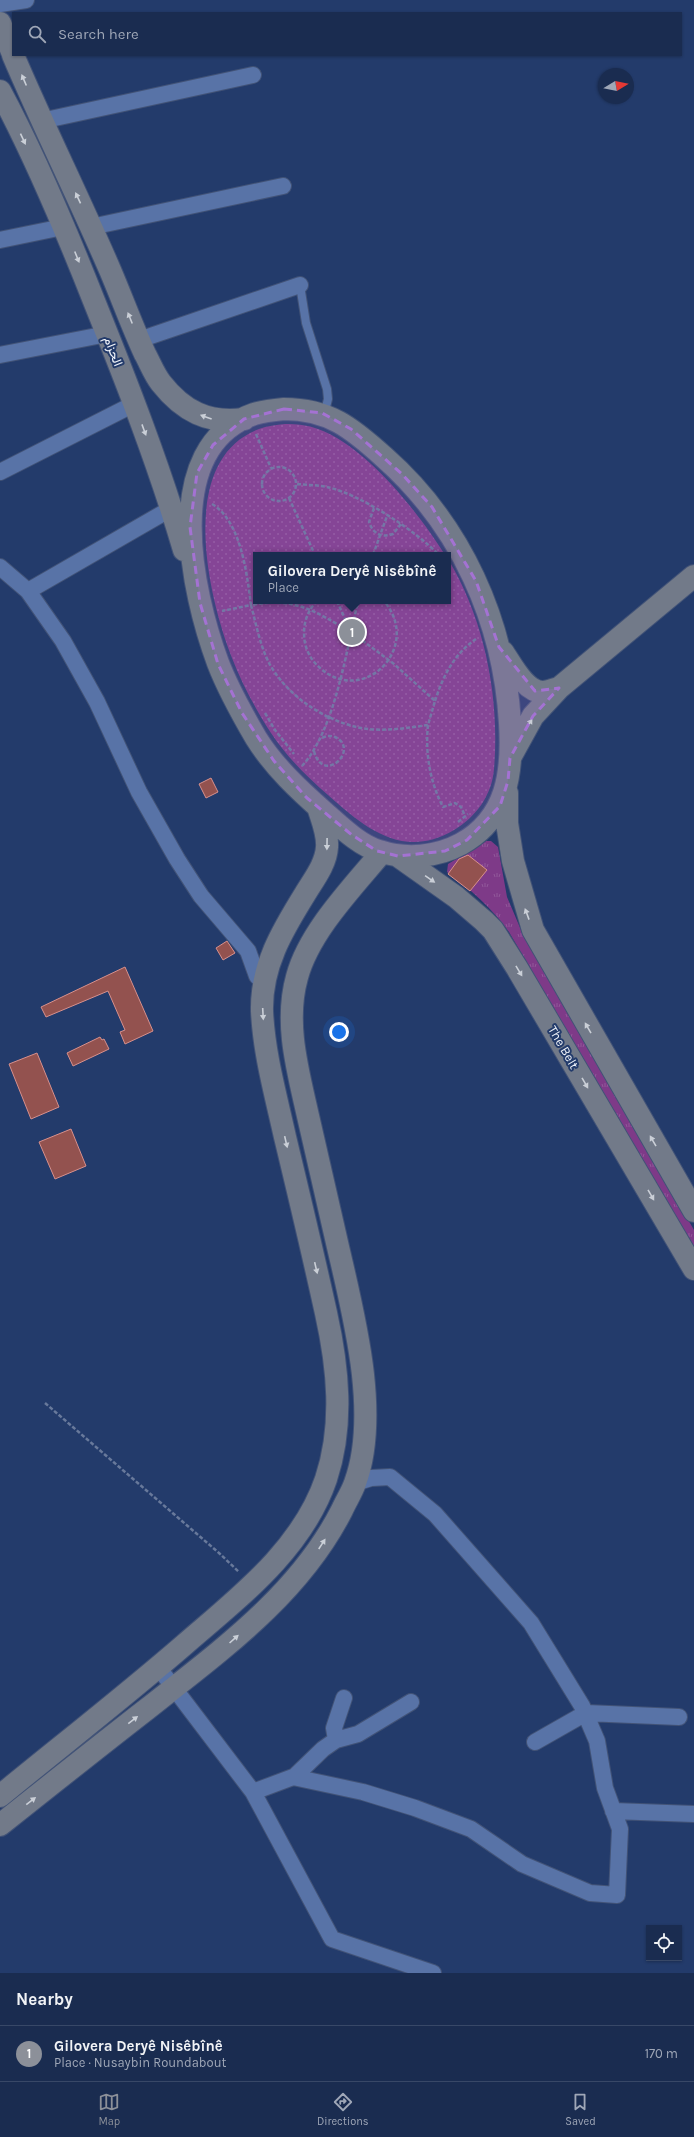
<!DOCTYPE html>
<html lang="en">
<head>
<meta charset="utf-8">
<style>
  body { margin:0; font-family:Karla,Vazirmatn,sans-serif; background:#233457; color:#f1f3f6 }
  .controls { position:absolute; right:12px; bottom:12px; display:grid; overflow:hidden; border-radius:0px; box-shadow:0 1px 3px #0004 }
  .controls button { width:36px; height:36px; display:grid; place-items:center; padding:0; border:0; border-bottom:1px solid #384867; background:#1a2c50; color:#f1f3f6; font:20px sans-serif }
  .compass { position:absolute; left:598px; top:68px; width:36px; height:36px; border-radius:50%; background:#1a2c50; box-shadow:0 1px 3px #0004; rotate:80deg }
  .you { position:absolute; left:339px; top:1032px; width:14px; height:14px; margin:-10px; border:3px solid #fff; border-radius:50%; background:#1a73e8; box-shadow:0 0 0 6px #1a73e833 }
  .badge { display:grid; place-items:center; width:26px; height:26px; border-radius:50%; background:#8c9099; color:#fff; font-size:13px; font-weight:700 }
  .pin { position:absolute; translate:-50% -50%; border:2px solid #fff; box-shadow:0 1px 4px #0006 }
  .popup { position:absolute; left:253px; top:552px; width:198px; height:52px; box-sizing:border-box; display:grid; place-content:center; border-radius:0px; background:#1a2c50; filter:drop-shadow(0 1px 3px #0005); font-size:13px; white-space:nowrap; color:#9fa7b7 }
  .popup b { font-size:15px; color:#f1f3f6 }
  .popup::after { content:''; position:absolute; left:50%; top:100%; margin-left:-8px; border:8px solid transparent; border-top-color:#1a2c50 }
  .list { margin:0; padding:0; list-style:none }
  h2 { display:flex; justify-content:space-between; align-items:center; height:52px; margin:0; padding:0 16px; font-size:17px }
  h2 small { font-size:13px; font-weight:400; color:#9fa7b7 }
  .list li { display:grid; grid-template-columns:26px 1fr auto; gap:12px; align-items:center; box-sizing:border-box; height:56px; padding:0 16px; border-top:1px solid #384867 }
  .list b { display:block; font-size:15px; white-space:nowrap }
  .list p { margin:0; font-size:13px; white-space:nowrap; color:#9fa7b7 }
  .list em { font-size:13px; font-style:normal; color:#9fa7b7 }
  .icon { flex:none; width:22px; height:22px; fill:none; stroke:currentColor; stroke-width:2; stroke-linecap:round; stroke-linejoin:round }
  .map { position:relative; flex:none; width:694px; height:1973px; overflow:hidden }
  .search { position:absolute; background:#1a2c50; box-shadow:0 1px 3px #0004; left:12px; right:12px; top:12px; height:44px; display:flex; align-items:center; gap:10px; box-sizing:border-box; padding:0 14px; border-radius:0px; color:#9fa7b7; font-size:15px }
  .sheet { height:108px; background:#1a2c50 }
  nav { display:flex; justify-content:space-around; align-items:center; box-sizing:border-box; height:56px; border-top:1px solid #384867; background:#1a2c50; font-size:11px; color:#9fa7b7 }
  nav a { display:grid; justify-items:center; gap:2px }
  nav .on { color:#8c9099 }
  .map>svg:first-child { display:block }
  .grass { fill:url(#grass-tufts) }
  .park { fill:url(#park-dots) }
  .building { fill:#93524f; stroke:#d8908c }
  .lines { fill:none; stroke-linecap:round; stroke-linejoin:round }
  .lane-casing { stroke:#425377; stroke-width:10 }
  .street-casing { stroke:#425377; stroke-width:18 }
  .secondary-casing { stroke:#425377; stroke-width:24 }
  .path { stroke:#68799b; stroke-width:2.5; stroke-dasharray:4 2; stroke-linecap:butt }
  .lane { stroke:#5873a7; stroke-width:8 }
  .street { stroke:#5873a7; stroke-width:16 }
  .secondary { stroke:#727a89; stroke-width:22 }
  .oneway { fill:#cacfd7 }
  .marked { fill:#a472d3; fill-opacity:0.2; stroke:#a472d3; stroke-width:3; stroke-dasharray:8 5; stroke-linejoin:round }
  .labels { text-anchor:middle; stroke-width:4; stroke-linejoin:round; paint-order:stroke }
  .street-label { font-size:13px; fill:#f0f3f9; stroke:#233b6b }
</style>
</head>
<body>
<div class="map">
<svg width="694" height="1973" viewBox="0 0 694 1973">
  <defs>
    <pattern id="grass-tufts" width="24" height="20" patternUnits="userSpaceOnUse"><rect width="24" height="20" fill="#7e3a88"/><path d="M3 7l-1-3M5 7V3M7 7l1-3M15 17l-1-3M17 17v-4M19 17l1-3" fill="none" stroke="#91579a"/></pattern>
    <pattern id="park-dots" width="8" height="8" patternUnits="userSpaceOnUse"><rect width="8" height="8" fill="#7e3a88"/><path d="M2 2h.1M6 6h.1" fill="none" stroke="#91579a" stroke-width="1.8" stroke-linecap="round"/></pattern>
  </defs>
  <rect width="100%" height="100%" fill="#233b6b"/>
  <path class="grass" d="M486,841h5l7,6 9,50 14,33 173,300v17l-185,-315c-17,-24 -38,-42 -62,-60l1,-8z"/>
  <path class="park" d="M285,424c11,0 23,1 33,5 49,18 100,83 127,126h-189v46h192v-42c37,61 52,140 46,210 -2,26 -18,48 -40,61 -51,30 -89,-2 -126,-35 -21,-18 -41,-38 -57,-62 -15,-23 -29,-49 -39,-75 -24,-61 -56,-198 27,-229 8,-3 17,-4 26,-5z"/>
  <path class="building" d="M211,778l7,14 -12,6 -7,-14z
    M468,855l19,15 -17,21 -22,-17 11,-15z
    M227,941l8,12 -12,7 -7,-12z
    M125,967l28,64 -28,13 -5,-12 5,-2 -17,-39 -62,26 -5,-10z
    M100,1037l2,3 2,-1 5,10 -36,17 -6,-13z
    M37,1053l22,54 -28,12 -22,-55z
    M71,1129l15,37 -31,13 -16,-37z"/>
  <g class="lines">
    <defs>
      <path id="lane" d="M300,285l6,38 21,66 1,10 -4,16"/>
      <path id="street" d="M0,4l26,-4
        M41,121l212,-46
        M91,227l192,-41
        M0,240l63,-13
        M139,340l161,-55
        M0,355l107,-21
        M0,472l134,-68
        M0,567l28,24 35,50 34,61 42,90 38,67 24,37 47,55 9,25 7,7
        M28,591l144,-83
        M158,1667l95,125 79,147 101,34
        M336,1740l-2,-12 10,-30
        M535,1742l51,-29 93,4
        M294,1777l29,-28 13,-9 22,-6 53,-32
        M253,1792l40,-15 70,15 52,16 56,21 51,35 68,29 27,2 3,-66 -15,-41 -8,-47 -15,-35 -51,-83 -96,-109 -45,-37 -19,1 -16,5
        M613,1811l81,3"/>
      <path id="secondary" d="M0,23l13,31
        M13,55c31,73 66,143 97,215 12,28 22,56 35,84 5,9 9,20 16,29 22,28 47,41 83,36
        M0,91c36,67 66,139 94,210 33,82 65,164 90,249
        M284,409c45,0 68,19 100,48 77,68 120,164 126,266 3,48 -2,95 -49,121 -24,13 -55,16 -82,7 -20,-6 -38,-24 -54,-38 -25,-22 -51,-46 -69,-75 -14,-24 -28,-49 -38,-75 -26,-70 -59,-216 36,-249 10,-3 20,-4 30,-5z
        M503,652c9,13 22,40 40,40 5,0 11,-3 16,-4
        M511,756l22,-40 26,-28 135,-112
        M507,793v30l6,38 20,69 161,281
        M398,856l58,41 28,24 9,9 24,38 177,301
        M0,1796c61,-50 124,-99 184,-151 54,-47 118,-95 142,-166 18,-54 12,-112 0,-166 -13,-59 -27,-118 -41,-176 -9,-41 -21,-83 -23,-126 -1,-45 20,-80 43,-117 9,-15 21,-30 22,-47 1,-14 -5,-27 -9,-40
        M0,1825c49,-39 98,-78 147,-116 73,-58 152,-114 195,-199 4,-9 10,-18 13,-27 25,-68 -1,-167 -17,-236 -10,-44 -20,-88 -30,-131 -10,-45 -24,-93 -11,-139 12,-45 55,-89 85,-125"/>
    </defs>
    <use href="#lane" class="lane-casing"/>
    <use href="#street" class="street-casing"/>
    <use href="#secondary" class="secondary-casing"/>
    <path class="path" d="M256,434l15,34
      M262 484a17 17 0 1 1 34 0a17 17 0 1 1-34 0Z
      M297,484c10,1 20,1 30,3 33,7 89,44 112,68
      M289,498l26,57
      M212,504c29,17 35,70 39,101l-29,6
      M374,508l-5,14c4,12 13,16 24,12l8,-10
      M373,555l14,-39
      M317,601c-11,11 -15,26 -12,42 2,10 8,19 15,25 44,39 103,-21 64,-67
      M337,601l14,31 43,32 41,37 -7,24c-21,3 -45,7 -67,3 -36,-7 -74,-32 -92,-65 -9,-18 -13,-39 -18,-58 45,-8 63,6 100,27
      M435,701c8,-25 19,-47 41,-62
      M265,713l10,17 19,24
      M428,725c-3,28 2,57 15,82l12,-4 6,4 4,9
      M314,751c9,35 47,-2 21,-14 -5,-2 -10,-1 -15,2
      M302,766c33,-36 45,-118 56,-165
      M458,822l10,-8
      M45,1403l174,150 20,19"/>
    <use href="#lane" class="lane"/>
    <use href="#street" class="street"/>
    <use href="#secondary" class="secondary"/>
  </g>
  <defs><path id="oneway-solid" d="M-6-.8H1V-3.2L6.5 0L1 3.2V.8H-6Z"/></defs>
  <g class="oneway">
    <use href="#oneway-solid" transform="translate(24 80) rotate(-113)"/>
    <use href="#oneway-solid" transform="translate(23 139) rotate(65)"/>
    <use href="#oneway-solid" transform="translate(78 198) rotate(-115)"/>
    <use href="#oneway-solid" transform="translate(77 257) rotate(68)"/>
    <use href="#oneway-solid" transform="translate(130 318) rotate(-112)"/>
    <use href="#oneway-solid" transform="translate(206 417) rotate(-160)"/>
    <use href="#oneway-solid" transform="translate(144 430) rotate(70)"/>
    <use href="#oneway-solid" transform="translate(529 724) rotate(-58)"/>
    <use href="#oneway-solid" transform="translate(327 844) rotate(91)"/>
    <use href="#oneway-solid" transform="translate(430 879) rotate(35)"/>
    <use href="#oneway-solid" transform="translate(527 914) rotate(-110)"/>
    <use href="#oneway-solid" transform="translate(519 971) rotate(59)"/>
    <use href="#oneway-solid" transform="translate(263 1014) rotate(87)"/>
    <use href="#oneway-solid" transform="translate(588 1028) rotate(-120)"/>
    <use href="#oneway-solid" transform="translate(585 1083) rotate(60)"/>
    <use href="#oneway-solid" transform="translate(653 1141) rotate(-120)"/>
    <use href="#oneway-solid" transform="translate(286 1142) rotate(77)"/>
    <use href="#oneway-solid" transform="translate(651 1195) rotate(60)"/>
    <use href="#oneway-solid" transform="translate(316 1268) rotate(77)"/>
    <use href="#oneway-solid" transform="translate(322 1544) rotate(-57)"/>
    <use href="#oneway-solid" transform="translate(234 1639) rotate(-42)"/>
    <use href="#oneway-solid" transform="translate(133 1720) rotate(-38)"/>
    <use href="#oneway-solid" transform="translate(31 1801) rotate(-38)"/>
  </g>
  <path class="marked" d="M284,409l38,4 29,16 51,45 30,33 44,74 23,66 36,44 24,-3 -26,28 -23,42 -2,23 -8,25 -33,34 -22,11 -47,5 -21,-5 -25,-16 -45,-37 -33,-37 -32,-48 -24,-49 -18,-61 -10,-76 7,-54 16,-28 31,-26z"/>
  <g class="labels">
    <g class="street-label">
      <text transform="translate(114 351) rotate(69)" y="5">الحزام</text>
      <text transform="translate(564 1047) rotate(60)" y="5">The Belt</text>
    </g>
  </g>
</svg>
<div class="controls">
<button><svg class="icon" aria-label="locate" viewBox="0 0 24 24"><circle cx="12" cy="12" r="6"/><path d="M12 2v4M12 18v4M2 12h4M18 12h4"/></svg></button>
</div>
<svg class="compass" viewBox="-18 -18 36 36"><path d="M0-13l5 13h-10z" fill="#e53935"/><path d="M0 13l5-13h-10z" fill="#9fa7b7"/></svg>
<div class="you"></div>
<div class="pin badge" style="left:352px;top:632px">1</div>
<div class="popup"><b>Gilovera Deryê Nisêbînê</b>Place</div>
<div class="search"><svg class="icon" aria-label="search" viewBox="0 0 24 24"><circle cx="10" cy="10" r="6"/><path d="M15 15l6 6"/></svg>Search here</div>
</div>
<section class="sheet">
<h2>Nearby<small></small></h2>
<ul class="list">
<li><span class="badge">1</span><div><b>Gilovera Deryê Nisêbînê</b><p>Place · Nusaybin Roundabout</p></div><em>170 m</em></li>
</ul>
</section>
<nav>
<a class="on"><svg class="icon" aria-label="map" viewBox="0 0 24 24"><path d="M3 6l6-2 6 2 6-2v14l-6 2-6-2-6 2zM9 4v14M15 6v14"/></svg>Map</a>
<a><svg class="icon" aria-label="directions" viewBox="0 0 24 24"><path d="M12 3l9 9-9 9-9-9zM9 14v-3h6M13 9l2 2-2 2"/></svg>Directions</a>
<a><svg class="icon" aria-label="saved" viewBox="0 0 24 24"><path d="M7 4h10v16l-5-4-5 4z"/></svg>Saved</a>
</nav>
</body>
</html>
